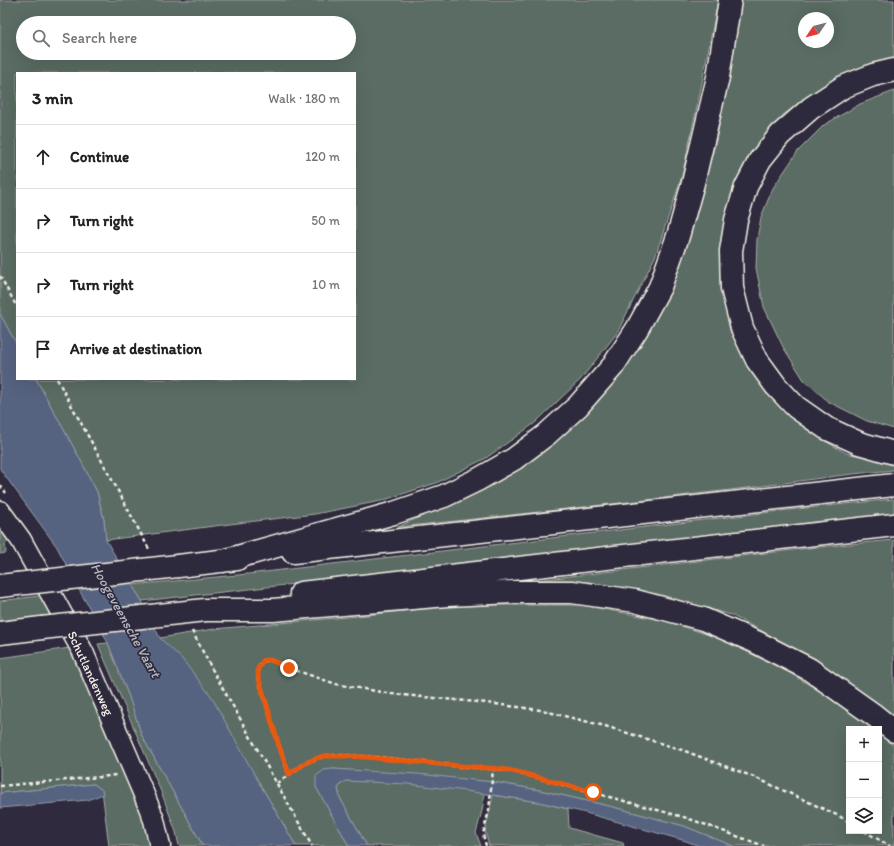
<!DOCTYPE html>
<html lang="en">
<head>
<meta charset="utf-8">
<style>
  body { margin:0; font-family:Itim,sans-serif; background:#f6f6f6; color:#202124 }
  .controls { position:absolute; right:12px; bottom:12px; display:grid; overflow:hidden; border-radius:0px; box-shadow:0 4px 16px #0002 }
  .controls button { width:36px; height:36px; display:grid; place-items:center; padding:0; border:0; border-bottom:1px solid #e0e0e0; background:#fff; color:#202124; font:20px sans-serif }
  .compass { position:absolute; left:798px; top:12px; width:36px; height:36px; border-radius:50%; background:#fff; box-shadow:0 4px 16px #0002; rotate:235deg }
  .stop { position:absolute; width:12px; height:12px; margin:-9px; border:3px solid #ea580c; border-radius:50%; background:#fff }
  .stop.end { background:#ea580c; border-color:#fff; box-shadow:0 1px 4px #0008 }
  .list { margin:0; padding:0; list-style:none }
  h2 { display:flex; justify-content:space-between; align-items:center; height:52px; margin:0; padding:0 16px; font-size:17px }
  h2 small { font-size:13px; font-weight:400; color:#757577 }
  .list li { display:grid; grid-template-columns:26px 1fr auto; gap:12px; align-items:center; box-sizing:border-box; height:64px; padding:0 16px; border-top:1px solid #e0e0e0 }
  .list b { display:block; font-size:15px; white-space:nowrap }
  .list em { font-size:13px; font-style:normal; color:#757577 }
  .icon { flex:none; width:22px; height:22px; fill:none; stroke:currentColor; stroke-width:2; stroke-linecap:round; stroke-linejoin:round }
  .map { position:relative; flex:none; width:894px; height:846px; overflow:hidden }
  .search { position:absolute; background:#fff; box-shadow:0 4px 16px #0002; left:16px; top:16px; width:340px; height:44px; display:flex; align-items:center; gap:10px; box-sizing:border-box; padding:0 14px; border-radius:22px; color:#757577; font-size:15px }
  .panel { position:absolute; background:#fff; box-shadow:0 4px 16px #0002; left:16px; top:72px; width:340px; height:308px; border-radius:0px }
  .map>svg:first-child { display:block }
  .green { fill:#5a6c64; stroke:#a7aea6; fill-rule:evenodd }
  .water { fill:#576480; stroke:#969caa }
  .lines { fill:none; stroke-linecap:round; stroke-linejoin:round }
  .minor-casing { stroke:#f4f1e8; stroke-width:23 }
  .highway-casing { stroke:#f4f1e8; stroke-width:25 }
  .path { stroke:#f4f1e8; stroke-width:2.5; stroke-dasharray:4 3; stroke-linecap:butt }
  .minor { stroke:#2f2a3d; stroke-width:20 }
  .highway { stroke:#2f2a3d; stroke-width:22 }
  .highway-bridge-casing { stroke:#f4f1e8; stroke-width:25; stroke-linecap:butt }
  .highway-bridge { stroke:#2f2a3d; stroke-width:22 }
  .route { stroke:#ea580c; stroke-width:5 }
  .labels { text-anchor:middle; stroke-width:3.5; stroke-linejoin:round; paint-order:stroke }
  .street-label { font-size:13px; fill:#f4f1e8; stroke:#2f2a3d }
  .water-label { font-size:14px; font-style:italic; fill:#b5b9be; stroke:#2f2a3d }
</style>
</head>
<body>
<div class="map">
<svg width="894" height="846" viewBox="0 0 894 846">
  <rect width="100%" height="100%" fill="#2f2a3d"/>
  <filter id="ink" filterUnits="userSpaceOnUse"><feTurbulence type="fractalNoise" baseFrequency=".025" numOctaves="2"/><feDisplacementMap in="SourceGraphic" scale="8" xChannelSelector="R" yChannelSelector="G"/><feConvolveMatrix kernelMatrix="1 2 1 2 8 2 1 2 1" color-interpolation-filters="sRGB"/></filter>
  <g filter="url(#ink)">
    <path class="green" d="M0,0h718l-17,88 -19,88 -27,81 -38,76 -36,46 -46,44 -49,35 -50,25 -55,18 -66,13 -85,10 -124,16 -2,-20 -7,-28 -17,-33 -44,-80h319v-306h-338v272l-17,-31zM23,23h326v30h-326z
      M741,0h153v63l-78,30 -32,21 -16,20 -46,112 -2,34 8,32 47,86 26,27 24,16 21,12 48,10v7c-52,4 -104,13 -156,19 -113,14 -226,26 -340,38l90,-42 175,-183 25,-59 28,-102 13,-64zM804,18h24v24h-24z
      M894,91v338l-27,-8 -38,-19 -25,-22 -21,-33 -19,-40 -8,-39 1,-29 4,-22 12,-29 25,-37 26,-26 36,-21z
      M894,499v18l-752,84 -10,-16 116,-11 540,-64z
      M0,521l11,19 -6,4 1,9 -6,1z
      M894,540v178l-33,-26 -46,-33 -84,-44 -73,-21 -69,-12 -52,-2 281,-33z
      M61,593l7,10 4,9 -72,10v-21z
      M455,605h127l80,15 57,18 69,34 53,32 32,25h-24v102h30v-97l15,12v100h-161l-49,-20 -71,-19 -74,-17 -46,-8 -160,-13 -17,18 33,59h-53l-39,-67 -97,-141 54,-9 145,-13z
      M108,643l21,54 13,39 61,110h-24l-3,-14 -14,-38 -64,-150z
      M70,648l19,40 61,144 2,14h-43l-7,-56 -8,-6 -94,9v-135z
      M346,781h61l78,12 -3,18 -6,22 5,13h-114l-27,-48 -2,-10 3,-4z
      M493,795l46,7 29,7 1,19 54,15 1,3h-135l-4,-15z"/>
    <path class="water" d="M0,314l17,31v34h19l44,80 17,33 7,28 2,20 26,45 10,16 18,37 22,21 29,37 46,83 39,67h-93l-61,-110 -13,-39 -21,-54 -18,-34 -11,-19 -22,-43 -57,-78z
      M333,769l85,5 75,8 46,8 74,17 71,19 49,20h-34l-13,-5 -100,-28 -47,-11 -73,-11 -58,-7 -62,-3 -5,3 -3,4 2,10 27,48h-18l-33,-59v-11l8,-6z
      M94,784l8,6 1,4 -15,6 -88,8v-15z"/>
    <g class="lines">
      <defs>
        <path id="minor" d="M0,511l21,29 62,112 62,145 9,23 6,26"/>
        <path id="highway" d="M894,70l-21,5 -30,12 -32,21 -31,27 -20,25 -14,27 -10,33 -5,31 1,37 10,40 15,32 19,26 20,21 30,21 33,15 35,10
          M293,552l601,-67
          M223,561l171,-48 50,-17 35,-17 35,-20 32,-24 32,-29 35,-40 24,-37 23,-42 18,-51 15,-53 25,-106 12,-77
          M178,566l59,-7
          M0,586l17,-2
          M301,593l593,-68
          M205,610h68l174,-15 67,-3h58l63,9 68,18 53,23 53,27 65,46 20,16
          M0,633l42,-5"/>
      </defs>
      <use href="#minor" class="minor-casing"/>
      <use href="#highway" class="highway-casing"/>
      <path class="path" d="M0,276l17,31
        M57,379l59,108 33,62
        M0,485l6,8
        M192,631l20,38 100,177
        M289,774l-10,-28 -21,-69v-9l6,-7 6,-1 19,8 47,16 56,10 95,9 53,7 65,16 77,24 72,27 85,39 10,6
        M277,783c14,-10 27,-21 44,-26 11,-3 26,-1 37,-1 33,2 65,6 98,10 20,2 41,2 61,6l170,46 77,28
        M0,786l100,-9 16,-2
        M864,831l26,15
        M486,846l-3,-12 6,-24 4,-41"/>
      <use href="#minor" class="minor"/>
      <use href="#highway" class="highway"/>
      <defs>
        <path id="highway-bridge" d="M17,584l161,-18
          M42,628l163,-18"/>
      </defs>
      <use href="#highway-bridge" class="highway-bridge-casing"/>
      <use href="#highway-bridge" class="highway-bridge"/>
    </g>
  </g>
  <g class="lines" filter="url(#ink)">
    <path class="route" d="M289,668l-19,-8h-6l-6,8v8l21,70 10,28 18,-12 16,-6h20l22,1 96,9 40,3 16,3 76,20"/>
  </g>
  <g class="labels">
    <g class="street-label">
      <text transform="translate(91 673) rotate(65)" y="5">Schutlandenweg</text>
    </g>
    <g class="water-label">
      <text transform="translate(126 620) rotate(61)" y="5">Hoogeveensche Vaart</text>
    </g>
  </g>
</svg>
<div class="controls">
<button>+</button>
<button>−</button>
<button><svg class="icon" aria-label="layers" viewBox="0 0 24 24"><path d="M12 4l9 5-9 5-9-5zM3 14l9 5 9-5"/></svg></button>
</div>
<svg class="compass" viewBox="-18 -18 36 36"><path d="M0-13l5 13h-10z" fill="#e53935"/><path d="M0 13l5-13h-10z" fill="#757577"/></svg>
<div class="stop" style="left:593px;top:792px"></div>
<div class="stop end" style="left:289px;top:668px"></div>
<div class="search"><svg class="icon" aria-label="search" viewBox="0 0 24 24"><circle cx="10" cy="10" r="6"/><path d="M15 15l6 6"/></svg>Search here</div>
<section class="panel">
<h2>3 min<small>Walk · 180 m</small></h2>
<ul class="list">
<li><svg class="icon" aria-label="ahead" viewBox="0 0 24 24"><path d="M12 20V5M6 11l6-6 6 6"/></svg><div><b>Continue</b></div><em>120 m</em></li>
<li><svg class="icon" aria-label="right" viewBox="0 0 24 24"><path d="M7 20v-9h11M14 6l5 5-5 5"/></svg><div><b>Turn right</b></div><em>50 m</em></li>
<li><svg class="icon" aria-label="right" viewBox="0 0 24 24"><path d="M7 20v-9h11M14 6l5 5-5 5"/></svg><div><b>Turn right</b></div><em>10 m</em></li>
<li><svg class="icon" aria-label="arrive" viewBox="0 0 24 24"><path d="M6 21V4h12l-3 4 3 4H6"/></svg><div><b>Arrive at destination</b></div></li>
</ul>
</section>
</div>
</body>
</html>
